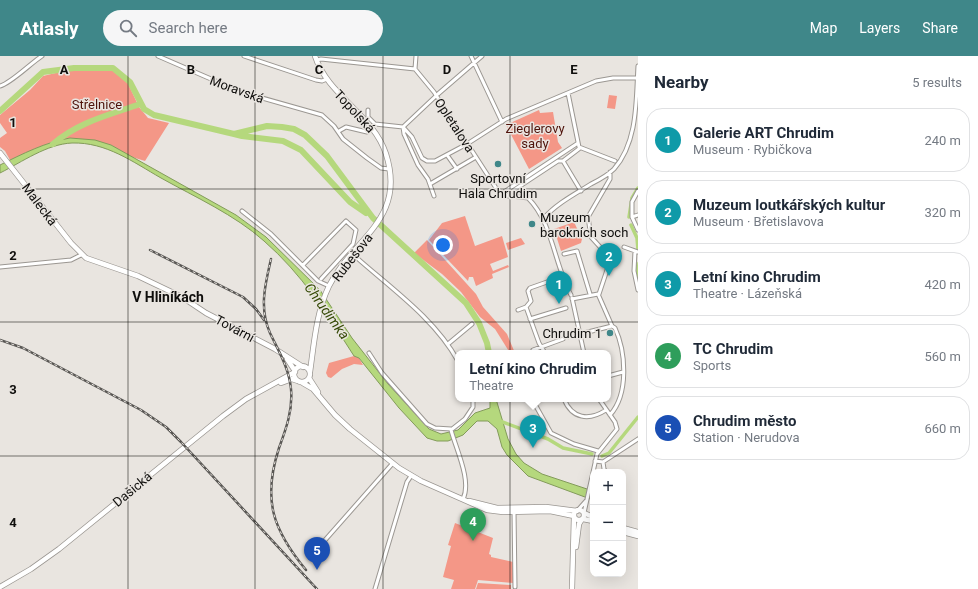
<!DOCTYPE html>
<html lang="en">
<head>
<meta charset="utf-8">
<style>
  body { margin:0; font-family:Roboto,sans-serif; background:#f6f6f7; color:#1f2937 }
  .controls { position:absolute; right:12px; bottom:12px; display:grid; overflow:hidden; border-radius:8px; box-shadow:0 4px 16px #0002 }
  .controls button { width:36px; height:36px; display:grid; place-items:center; padding:0; border:0; border-bottom:1px solid #e0e1e3; background:#fff; color:#1f2937; font:20px sans-serif }
  .you { position:absolute; left:443px; top:189px; width:14px; height:14px; margin:-10px; border:3px solid #fff; border-radius:50%; background:#1a73e8; box-shadow:0 0 0 6px #1a73e833 }
  .badge { display:grid; place-items:center; width:26px; height:26px; border-radius:50%; background:#3f8789; color:#fff; font-size:13px; font-weight:700 }
  .pin { position:absolute; translate:-50% -33px; filter:drop-shadow(0 1px 2px #0008) }
  .pin::after { content:''; position:absolute; top:21px; width:14px; height:12px; background:inherit; clip-path:polygon(0 0,100% 0,50% 100%) }
  .popup { position:absolute; left:455px; top:294px; width:156px; height:52px; box-sizing:border-box; display:grid; place-content:center; border-radius:8px; background:#fff; filter:drop-shadow(0 1px 3px #0005); font-size:13px; white-space:nowrap; color:#747a83 }
  .popup b { font-size:15px; color:#1f2937 }
  .popup::after { content:''; position:absolute; left:50%; top:100%; margin-left:-8px; border:8px solid transparent; border-top-color:#fff }
  .list { margin:0; padding:0; list-style:none }
  h2 { display:flex; justify-content:space-between; align-items:center; height:52px; margin:0; padding:0 16px; font-size:17px }
  h2 small { font-size:13px; font-weight:400; color:#747a83 }
  .list li { display:grid; grid-template-columns:26px 1fr auto; gap:12px; align-items:center; box-sizing:border-box; height:64px; margin:0 8px 8px; padding:0 8px; border:1px solid #e0e1e3; border-radius:16px }
  .list b { display:block; font-size:15px; white-space:nowrap }
  .list p { margin:0; font-size:13px; white-space:nowrap; color:#747a83 }
  .list em { font-size:13px; font-style:normal; color:#747a83 }
  .icon { flex:none; width:22px; height:22px; fill:none; stroke:currentColor; stroke-width:2; stroke-linecap:round; stroke-linejoin:round }
  .map { position:relative; flex:none; width:638px; height:533px; overflow:hidden }
  header { display:flex; align-items:center; gap:24px; box-sizing:border-box; height:56px; padding:0 20px; background:#3f8789; color:#fff }
  header strong { font-size:19px }
  nav { display:flex; gap:22px; margin-inline-start:auto; font-size:14px }
  .search { width:280px; height:36px; background:#f6f6f7; display:flex; align-items:center; gap:10px; box-sizing:border-box; padding:0 14px; border-radius:22px; color:#747a83; font-size:15px }
  main { display:flex }
  aside { flex:1; background:#fff }
  .map>svg:first-child { display:block }
  .green { fill:#f49787 }
  .water { fill:#b5d87d; stroke:#839b5b }
  .lines { fill:none; stroke-linecap:round; stroke-linejoin:round }
  .canal { stroke:#b5d87d; stroke-width:3.5 }
  .river { stroke:#b5d87d; stroke-width:6 }
  .street-tunnel { stroke:#c8c5c0; stroke-width:3; stroke-dasharray:3 1.5; stroke-linecap:butt }
  .street-casing { stroke:#9b9792; stroke-width:5 }
  .secondary-casing { stroke:#9b9792; stroke-width:6 }
  .street { stroke:#fff; stroke-width:3 }
  .secondary { stroke:#fff; stroke-width:4.5 }
  .rail-casing { stroke:#595754; stroke-width:2.5 }
  .rail { stroke:#e9e5e0; stroke-width:1; stroke-dasharray:3; stroke-linecap:butt }
  .grid { fill:none; stroke:#0f0e0c; stroke-width:1; stroke-opacity:0.55 }
  .poi-dot { fill:#3f8789; stroke:#e9e5e0; stroke-width:1.5 }
  .labels { text-anchor:middle; stroke-width:3; stroke-linejoin:round; paint-order:stroke }
  .street-label { font-size:13px; fill:#0f0e0c; stroke:#e9e5e0 }
  .park-label { font-size:13px; fill:#4f130b; stroke:#e9e5e0 }
  .poi-label { font-size:13px; fill:#0f0e0c; stroke:#e9e5e0 }
  .neighbourhood-label { font-size:14px; font-weight:bold; fill:#0f0e0c; stroke:#e9e5e0 }
  .water-label { font-size:14px; font-style:italic; fill:#374b08; stroke:#e9e5e0 }
  .grid-label { font-size:13px; text-anchor:middle; font-weight:bold; fill:#0f0e0c; stroke:#e9e5e0; stroke-width:3; stroke-linejoin:round; paint-order:stroke }
</style>
</head>
<body>
<header>
<strong>Atlasly</strong>
<div class="search"><svg class="icon" aria-label="search" viewBox="0 0 24 24"><circle cx="10" cy="10" r="6"/><path d="M15 15l6 6"/></svg>Search here</div>
<nav><a>Map</a><a>Layers</a><a>Share</a></nav>
</header>
<main>
<div class="map">
<svg width="638" height="533" viewBox="0 0 638 533">
  <rect width="100%" height="100%" fill="#e9e5e0"/>
  <path class="green" d="M104,11l14,3 7,7 14,30 9,11 21,5 -24,38 -13,-4 -21,-12 -41,-7 -18,4 -42,18 -5,-9 -5,-4v-9l7,-5 -7,-10v-8l30,-25 13,-14 21,-5z
    M609,39l8,1 -2,13 -8,-1z
    M539,54l1,3 13,-1 5,30 4,6 -33,21 -23,-44z
    M465,160l10,30 27,-10 6,21 -18,7 3,7 15,-6 1,2 -17,7 1,4 -17,8 -3,-9h-4l-1,4 -39,-41 13,-17z
    M574,166l8,17 -1,4 -20,8 -7,-22z
    M521,182l4,6 -17,6 -2,-7z
    M427,184l49,54 7,13 24,27 8,19h-5l-15,-24 -15,-12 -19,-25 -19,-18 -28,-21z
    M354,300l5,2 4,7 -9,-1 -12,5 -11,9 -3,-1 -2,-4 3,-10z
    M455,467l38,15 -4,16 2,1v2l22,5v21l-35,-3 -3,9h-24l3,-9 -11,-3 8,-31 -3,-1z
    M478,527l33,2v4h-35z"/>
  <path class="water" d="M70,82l25,2 16,5 125,70 30,22 54,53 32,48 36,46 41,45 12,5 17,-4 17,-17 15,-5v-9h6l12,40 8,15 8,9 18,11 51,17v9l-65,-24 -21,-21 -5,-8 -5,-18 -9,-8h-11l-14,14 -15,6h-11l-10,-3 -28,-30 -40,-50 -5,-2c-27,-42 -52,-82 -90,-115 -29,-26 -69,-44 -103,-63 -28,-16 -55,-36 -89,-35 -25,1 -50,19 -72,30v-8c22,-11 46,-23 70,-27z"/>
  <g class="lines">
    <path class="canal" d="M629,161l3,-19 6,-10
      M631,169l6,13 1,12
      M636,207l2,20
      M500,365l48,18 15,9 29,6
      M602,400l7,-3 29,-36"/>
    <path class="river" d="M0,55l43,-39 31,-4h39l17,14 14,27 10,6 80,19 33,-8 15,1 12,2 11,6 22,21 46,62 93,85 13,20 8,20 2,10
      M234,78l8,2 41,5 18,9 49,52 16,11
      M53,88c25,-22 56,-29 87,-40"/>
    <path class="street-tunnel" d="M563,283l6,-1"/>
    <defs>
      <path id="street" d="M158,0l83,36 81,23 12,11 9,13 24,19 14,10 8,1
        M244,0l72,24 6,1 5,-2
        M416,0l-1,13 19,23 62,96 8,7 24,3c25,25 26,66 43,97
        M471,0l31,66
        M482,0l-44,38 -35,33 9,10 10,21 5,3h8l32,-17 39,-25 90,-38 17,-3h24
        M317,4l4,-1 94,10
        M0,30c10,-2 31,-23 42,-30
        M568,37l11,54 36,14
        M368,54v7l7,7 28,3 1,7 14,31 10,14 6,17
        M339,75l7,-4 21,5
        M447,99l10,14
        M563,105l18,30
        M430,128l46,-27
        M501,138l77,-51
        M508,140l3,-4 47,-31h5l17,-13
        M242,155l29,23 47,47 11,5
        M638,159l-6,2 6,13
        M632,161v-15l6,-11
        M544,162c12,-14 31,-24 47,-34 8,-4 17,-9 23,-15 24,-27 22,-69 24,-103
        M624,191l14,5
        M635,195l-1,20 4,19
        M564,198l13,-3 13,43
        M355,202h2c35,31 78,61 101,103
        M303,209l43,-44 10,9 -3,14 -32,35
        M0,211l71,-7 10,-5
        M564,220l3,4 2,9
        M599,238l8,-24 2,-9 -8,-13 -10,-11 -3,-20 22,-38v-7
        M572,242l12,55
        M572,243l26,-5 14,32 3,2c11,24 14,66 -5,87
        M526,251l5,-6 -3,-10 2,-3 34,-12
        M526,251l13,36 6,10
        M518,254l8,-3
        M530,263l36,-11
        M580,278l32,-8
        M448,288l24,-20
        M533,294l30,-11
        M369,297l13,20 45,51 8,4 16,1
        M608,320l15,-4
        M532,343l19,34 23,11 24,7
        M564,343c8,20 25,22 42,11
        M595,405l8,1 35,-23
        M603,406l1,7 2,3
        M463,443c9,-18 -7,-50 -12,-69l14,-11 8,-12v-8
        M578,454l8,-9
        M514,455l1,76
        M584,457l13,-59 20,-25 -2,-7 -16,-23
        M311,500l82,-93
        M375,533l32,-107 4,-6"/>
      <path id="secondary" d="M0,97l71,90 15,15 52,18 44,21 24,16 69,36 28,18
        M287,303l8,12
        M294 318a8 8 0 1 1 16 0a8 8 0 1 1-16 0Z
        M310,316c4,-28 6,-59 19,-86 24,-48 78,-66 57,-132 -13,-40 -58,-58 -71,-98
        M309,322l9,14
        M301,326l12,7 22,26 15,14 49,39 22,13 66,29 16,2 47,-1 24,5
        M281,327l11,-4 6,2
        M469,445l28,7 49,-1 31,4
        M574 459a5 5 0 1 1 10 0a5 5 0 1 1-10 0Z
        M584,457l9,4
        M583,463l10,2
        M623,472l15,4
        M623,476l15,4
        M576,491l3,-23 3,-5
        M0,531l31,-18 28,-20 164,-133 23,-17 49,-27
        M572,533l2,-72"/>
    </defs>
    <use href="#street" class="street-casing"/>
    <use href="#secondary" class="secondary-casing"/>
    <use href="#street" class="street"/>
    <use href="#secondary" class="secondary"/>
    <defs>
      <path id="rail" d="M150,194l93,47 13,12 8,11
        M271,203c-6,26 -12,49 -1,74 9,19 19,35 21,56 2,21 -5,40 -12,59 -17,52 -6,82 27,122
        M0,284l23,8 118,62 25,17 15,15 136,147"/>
    </defs>
    <use href="#rail" class="rail-casing"/>
    <use href="#rail" class="rail"/>
  </g>
  <path class="grid" d="M128,0v533M255,0v533M383,0v533M510,0v533M0,133h638M0,266h638M0,400h638"/>
  <g class="poi-dot">
    <circle cx="498" cy="108" r="4"/>
    <circle cx="532" cy="168" r="4"/>
    <circle cx="610" cy="277" r="4"/>
  </g>
  <g class="labels">
    <g class="street-label">
      <text transform="translate(237 33) rotate(20)" y="5">Moravská</text>
      <text transform="translate(355 55) rotate(47)" y="5">Topolská</text>
      <text transform="translate(455 69) rotate(57)" y="5">Opletalova</text>
      <text transform="translate(40 148) rotate(53)" y="5">Malecká</text>
      <text transform="translate(352 201) rotate(-52)" y="5">Rubešova</text>
      <text transform="translate(235 272) rotate(28)" y="5">Tovární</text>
      <text transform="translate(132 433) rotate(-40)" y="5">Dašická</text>
    </g>
    <g class="park-label">
      <text x="97" y="53">Střelnice</text>
      <text x="535" y="77">Zieglerovy<tspan x="535" dy="15">sady</tspan></text>
    </g>
    <g class="poi-label">
      <text x="498" y="127">Sportovní<tspan x="498" dy="15">Hala Chrudim</tspan></text>
      <text x="540" y="166" text-anchor="start">Muzeum<tspan x="540" dy="15">barokních soch</tspan></text>
      <text x="602" y="282" text-anchor="end">Chrudim 1</text>
    </g>
    <g class="neighbourhood-label">
      <text x="168" y="246">V Hliníkách</text>
    </g>
    <g class="water-label">
      <text transform="translate(327 255) rotate(54)" y="5">Chrudimka</text>
    </g>
  </g>
  <g class="grid-label">
    <text x="64" y="18">A</text>
    <text x="191" y="18">B</text>
    <text x="319" y="18">C</text>
    <text x="447" y="18">D</text>
    <text x="574" y="18">E</text>
    <text x="13" y="71">1</text>
    <text x="13" y="204">2</text>
    <text x="13" y="338">3</text>
    <text x="13" y="471">4</text>
  </g>
</svg>
<div class="controls">
<button>+</button>
<button>−</button>
<button><svg class="icon" aria-label="layers" viewBox="0 0 24 24"><path d="M12 4l9 5-9 5-9-5zM3 14l9 5 9-5"/></svg></button>
</div>
<div class="you"></div>
<div class="pin badge" style="left:559px;top:248px;background:#0f9aa8">1</div>
<div class="pin badge" style="left:609px;top:220px;background:#0f9aa8">2</div>
<div class="pin badge" style="left:533px;top:392px;background:#0f9aa8">3</div>
<div class="popup"><b>Letní kino Chrudim</b>Theatre</div>
<div class="pin badge" style="left:473px;top:485px;background:#2e9e5b">4</div>
<div class="pin badge" style="left:317px;top:514px;background:#1a4fb4">5</div>
</div>
<aside>
<h2>Nearby<small>5 results</small></h2>
<ul class="list">
<li><span class="badge" style="background:#0f9aa8">1</span><div><b>Galerie ART Chrudim</b><p>Museum · Rybičkova</p></div><em>240 m</em></li>
<li><span class="badge" style="background:#0f9aa8">2</span><div><b>Muzeum loutkářských kultur</b><p>Museum · Břetislavova</p></div><em>320 m</em></li>
<li><span class="badge" style="background:#0f9aa8">3</span><div><b>Letní kino Chrudim</b><p>Theatre · Lázeňská</p></div><em>420 m</em></li>
<li><span class="badge" style="background:#2e9e5b">4</span><div><b>TC Chrudim</b><p>Sports</p></div><em>560 m</em></li>
<li><span class="badge" style="background:#1a4fb4">5</span><div><b>Chrudim město</b><p>Station · Nerudova</p></div><em>660 m</em></li>
</ul>
</aside>
</main>
</body>
</html>
